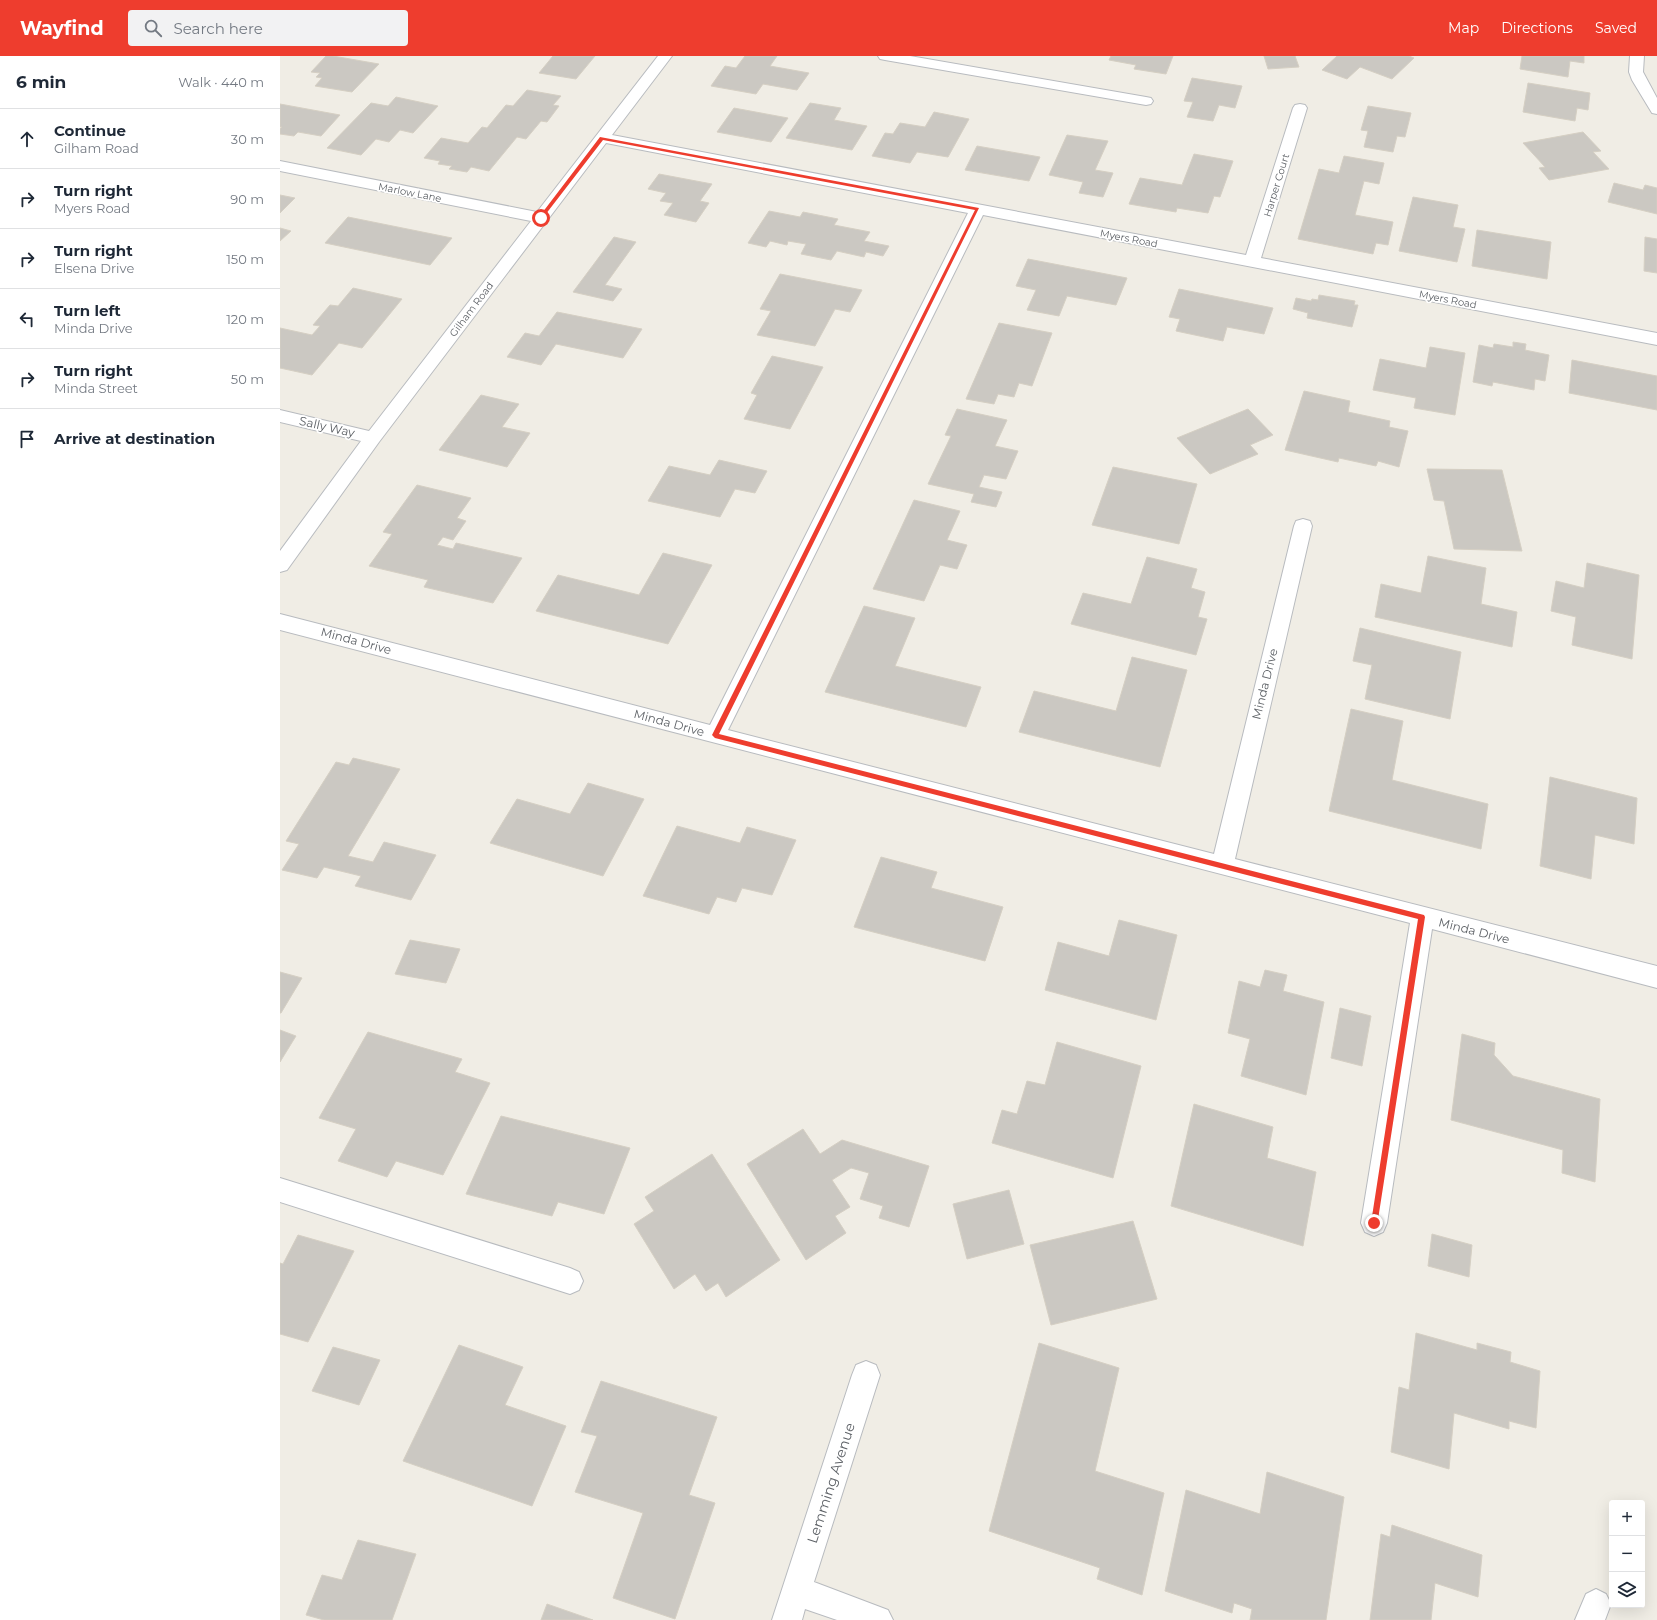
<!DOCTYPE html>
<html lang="en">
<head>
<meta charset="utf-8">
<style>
  body { margin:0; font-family:Montserrat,sans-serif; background:#f2f2f3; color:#1f2937 }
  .controls { position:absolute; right:12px; bottom:12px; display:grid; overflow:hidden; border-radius:4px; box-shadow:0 4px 16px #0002 }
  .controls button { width:36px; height:36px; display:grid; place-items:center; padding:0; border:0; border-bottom:1px solid #e0e1e3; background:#fff; color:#1f2937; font:20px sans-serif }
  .stop { position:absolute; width:12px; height:12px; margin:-9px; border:3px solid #ee3d2e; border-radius:50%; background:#fff }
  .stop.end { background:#ee3d2e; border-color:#fff; box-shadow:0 1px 4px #0008 }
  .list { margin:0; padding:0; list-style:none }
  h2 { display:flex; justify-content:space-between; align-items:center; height:52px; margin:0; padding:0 16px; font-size:17px }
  h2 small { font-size:13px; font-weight:400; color:#747a83 }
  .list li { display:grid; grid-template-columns:26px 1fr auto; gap:12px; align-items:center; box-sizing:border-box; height:60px; padding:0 16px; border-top:1px solid #e0e1e3 }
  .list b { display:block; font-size:15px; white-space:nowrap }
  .list p { margin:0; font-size:13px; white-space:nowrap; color:#747a83 }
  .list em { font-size:13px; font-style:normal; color:#747a83 }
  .icon { flex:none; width:22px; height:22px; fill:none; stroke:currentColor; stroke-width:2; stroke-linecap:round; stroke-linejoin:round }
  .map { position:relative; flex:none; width:1377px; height:1564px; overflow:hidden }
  header { display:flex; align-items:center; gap:24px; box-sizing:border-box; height:56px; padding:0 20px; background:#ee3d2e; color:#fff }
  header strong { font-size:19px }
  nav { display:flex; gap:22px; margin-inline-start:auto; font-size:14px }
  .search { width:280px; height:36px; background:#f2f2f3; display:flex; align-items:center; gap:10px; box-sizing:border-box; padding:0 14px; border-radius:4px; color:#747a83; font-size:15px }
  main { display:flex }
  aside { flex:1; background:#fff }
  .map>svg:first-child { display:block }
  .building { fill:#cbc8c2; stroke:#d5cfc3 }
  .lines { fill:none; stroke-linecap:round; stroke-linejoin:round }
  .minor-casing { stroke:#b8bbbf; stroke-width:2 }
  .minor { fill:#fff; fill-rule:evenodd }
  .route { fill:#ee3d2e }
  .labels { text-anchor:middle; stroke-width:3.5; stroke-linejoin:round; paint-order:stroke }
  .far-street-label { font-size:10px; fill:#5d6166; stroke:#fff }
  .street-label { font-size:12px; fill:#5d6166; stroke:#fff }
  .near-street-label { font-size:14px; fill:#5d6166; stroke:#fff }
</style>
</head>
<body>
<header>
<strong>Wayfind</strong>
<div class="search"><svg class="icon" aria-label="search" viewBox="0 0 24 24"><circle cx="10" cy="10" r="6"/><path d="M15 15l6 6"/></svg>Search here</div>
<nav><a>Map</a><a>Directions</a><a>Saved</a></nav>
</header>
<main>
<aside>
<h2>6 min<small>Walk · 440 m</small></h2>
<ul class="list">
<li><svg class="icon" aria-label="ahead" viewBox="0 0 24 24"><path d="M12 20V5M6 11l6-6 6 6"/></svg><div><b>Continue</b><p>Gilham Road</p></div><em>30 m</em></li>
<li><svg class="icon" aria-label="right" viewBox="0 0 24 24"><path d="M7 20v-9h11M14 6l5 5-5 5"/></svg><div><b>Turn right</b><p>Myers Road</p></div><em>90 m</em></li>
<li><svg class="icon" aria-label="right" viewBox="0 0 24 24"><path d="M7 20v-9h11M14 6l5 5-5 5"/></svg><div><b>Turn right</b><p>Elsena Drive</p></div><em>150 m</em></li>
<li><svg class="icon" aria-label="left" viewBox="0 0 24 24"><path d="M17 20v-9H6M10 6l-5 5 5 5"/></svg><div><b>Turn left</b><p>Minda Drive</p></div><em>120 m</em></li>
<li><svg class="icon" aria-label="right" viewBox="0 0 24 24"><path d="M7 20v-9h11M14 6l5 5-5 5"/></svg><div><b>Turn right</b><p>Minda Street</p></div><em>50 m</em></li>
<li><svg class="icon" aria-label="arrive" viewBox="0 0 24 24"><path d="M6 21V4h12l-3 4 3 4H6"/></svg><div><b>Arrive at destination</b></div></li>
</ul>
</aside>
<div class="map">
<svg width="1377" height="1564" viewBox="0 0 1377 1564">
  <rect width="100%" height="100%" fill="#f0ede5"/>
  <path class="building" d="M46,0h7l46,8 -27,28 -37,-6 7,-8 -6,-1 4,-4 -9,-1z
    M273,0h42l-19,23 -37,-6z
    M465,0h32l-7,10 39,7 -12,17 -34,-6 -7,10 -45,-8 14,-20 11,2z
    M831,0h62l-7,18 -32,-5 2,-4 -27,-5z
    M984,0h31l4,11 -31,2z
    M1057,0h72l5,2 -22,21 -32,-12 -13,12 -25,-9z
    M1242,0h62v7l-14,-2 -2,16 -48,-8z
    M912,22l50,8 -7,22 -16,-3 -6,16 -26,-4 6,-15 -9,-1z
    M1248,27l62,10 -2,17 -11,-2 -2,13 -52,-9z
    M247,34l34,6 -8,9 6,1 -12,16 -6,-1 -15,18 -9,-2 -28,34 -18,-4 -4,5 -18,-3 3,-3 -14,-2 2,-3 -16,-3 17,-20 27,5 14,-16 5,1 19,-23 7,1z
    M116,41l42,9 -25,27 -13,-3 -11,12 -13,-3 -15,16 -34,-7 44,-45 17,3z
    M530,47l31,5 -7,12 33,6 -15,24 -66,-12z
    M0,48l60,11 -19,21 -23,-4 -4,4 -14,-2v-5l2,-2h-2z
    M1088,50l43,7 -6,24 -8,-1 -4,16 -29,-5 4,-16 -7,-1z
    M454,52l54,10 -17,24 -54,-10z
    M654,56l35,7 -21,38 -31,-5 -7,11 -38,-7 13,-23 8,1 7,-11 25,4z
    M1303,76l18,19 -8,1 16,17 -60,11 -10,-12 6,-1 -22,-24z
    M787,79l41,6 -13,29 18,3 -10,24 -24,-4 4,-11 -34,-7z
    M697,90l63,11 -11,24 -64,-11z
    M914,98l39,7 -13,36 -6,-1 -6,17 -31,-5 -1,4 -47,-8 11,-26 42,7z
    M1064,100l40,7 -5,21 -15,-3 -9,34 38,7 -5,23 -12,-2 -3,11 -75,-15 21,-70 20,4z
    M379,118l53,10 -12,17 9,2 -13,19 -32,-7 9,-12 -13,-2 6,-8 -18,-4z
    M1334,127l29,7 2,-5 12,3v26l-49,-12z
    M0,139l15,3 -15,15z
    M1133,141l45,8 -5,22 12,2 -8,33 -58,-11z
    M489,155l31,6 3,-5 35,7 -4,6 36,7 -6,9 25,5 -6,10 -17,-4 -2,5 -27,-6 -6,9 -30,-6 5,-10 -18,-3 -1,4 -17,-4 -4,6 -18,-4z
    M68,161l104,21 -22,27 -105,-22z
    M0,172l11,3 -11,10z
    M1197,174l74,12 -4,37 -75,-13z
    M334,181l22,5 -31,43 17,4 -9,12 -40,-9z
    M1365,181l12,2v34l-13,-2z
    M748,203l99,19 -11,27 -49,-9 -8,20 -32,-6 9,-20 -20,-4z
    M500,218l82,16 -12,22 -15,-3 -20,37 -58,-11 14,-24 -11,-2z
    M73,232l49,11 -40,49 -23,-5 -27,32 -32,-7v-40l32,7 8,-9 -7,-1 17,-20 8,1z
    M899,233l94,19 -9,26 -37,-7 -4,14 -47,-10 4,-12 -11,-2z
    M1039,239l36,6 -1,4h4l-6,22 -45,-9 1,-5 -15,-4 3,-11 15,3 1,-2 6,1z
    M277,256l85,17 -19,29 -67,-14 -15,21 -34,-8 18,-24 14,3z
    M719,267l53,10 -20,53 -13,-3 -5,14 -16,-3 -4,10 -28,-5z
    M1233,286l13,2 -1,6 24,5 -4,26 -10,-2 -1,11 -41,-8 -1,4 -19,-4 6,-37 14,3 1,-4 19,3z
    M1150,291l35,6 -10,62 -41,-7 2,-10 -43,-8 7,-31 46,9z
    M492,300l51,11 -33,62 -46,-10 13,-24 -6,-2z
    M1292,304l85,16v34l-88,-17z
    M1024,335l46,10 -2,11 42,9 -1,6 19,4 -9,36 -21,-6 -2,5 -37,-8 -1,4 -53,-12z
    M201,339l38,9 -17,23 28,6 -23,34 -68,-17z
    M677,353l50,11 -12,26 23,5 -12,28 -22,-4 -5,12 23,5 -6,15 -25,-5 3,-8 -46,-10 23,-48 -6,-1z
    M968,353l25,26 -23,10 8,9 -48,20 -33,-36z
    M439,404l48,11 -12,22 -20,-4 -15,28 -72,-16 21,-35 41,9z
    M833,411l84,17 -18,60 -87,-19z
    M1147,413l75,1 20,81 -68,-2 -10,-48 -10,-1z
    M137,429l54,13 -14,20 9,3 -13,19 -10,-3 -6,8 16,4 3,-6 66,15 -29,45 -69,-16 4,-7 -59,-14 23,-32 -9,-2z
    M634,444l46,11 -13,29 20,5 -10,24 -17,-4 -16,36 -51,-12z
    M383,497l49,12 -44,79 -132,-33 22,-36 81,20z
    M1148,500l58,12 -5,36 36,8 -5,35 -137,-30 6,-33 40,9z
    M867,501l50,12 -6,19 14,4 -7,25 9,2 -11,36 -125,-31 12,-31 48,11z
    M1307,507l52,12 -7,84 -60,-14 4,-28 -25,-6 5,-30 28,7z
    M584,550l51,12 -20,48 86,21 -15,40 -141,-35z
    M1080,572l101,24 -11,67 -85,-20 7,-34 -19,-4z
    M852,601l55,13 -27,97 -141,-35 15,-41 82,20z
    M1071,653l52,12 -11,59 96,24 -7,45 -152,-38z
    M73,702l47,11 -52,87 25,6 11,-20 52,13 -25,45 -56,-14 6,-10 -37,-9 -7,11 -35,-8 17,-26 -13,-3 50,-79 13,3z
    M1270,721l87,21 -3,46 -39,-9 -4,44 -51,-13z
    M308,727l56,16 -41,77 -113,-33 27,-44 53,15z
    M397,770l63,17 7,-16 49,13 -24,55 -30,-7 -6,14 -19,-5 -8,17 -66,-18z
    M601,801l56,15 -6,16 72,19 -18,54 -131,-34z
    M839,864l58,15 -21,85 -111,-30 13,-48 51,14z
    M130,884l50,9 -14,34 -51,-9z
    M985,914l22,5 -4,16 41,11 -18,93 -65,-19 9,-37 -22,-6 11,-52 21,6z
    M0,916l22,6 -21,35h-1z
    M1060,952l31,8 -9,50 -31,-8z
    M0,974l16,6 -16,26z
    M88,976l94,27 -7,13 35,11 -47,92 -47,-14 -9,16 -49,-16 18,-32 -37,-11z
    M1182,978l33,9 -1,12 19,21 87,23 -5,83 -33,-9 1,-23 -112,-30z
    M777,986l84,24 -28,112 -121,-35 10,-33 15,4 10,-33 18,4z
    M914,1048l79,23 -6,31 49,14 -13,74 -132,-40z
    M221,1060l129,32 -26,66 -46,-12 -6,14 -86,-22z
    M523,1073l17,25 22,-14 87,26 -20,61 -30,-9 4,-12 -23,-7 9,-26 -18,-5 -19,12 18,27 -15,9 11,17 -40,27 -59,-96z
    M432,1098l68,106 -54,37 -8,-14 -12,8 -11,-17 -21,15 -40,-65 20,-13 -9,-14z
    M729,1134l15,54 -57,15 -14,-55z
    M853,1165l24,78 -106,26 -21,-80z
    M1152,1178l40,11 -3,32 -41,-11z
    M18,1179l56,16 -46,91 -28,-8v-71l3,1z
    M1136,1277l61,17v-7l34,9 -1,10 30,9 -4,57 -27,-7v8l-55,-16 -5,56 -58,-17 8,-65 10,3z
    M759,1287l80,25 -24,103 69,22 -22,102 -45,-16 3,-11 -111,-37z
    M179,1289l64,22 -18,38 61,21 -34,80 -129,-45z
    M53,1291l47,13 -21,45 -47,-14z
    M321,1325l116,36 -28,78 26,8 -40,116 -62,-21 30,-85 -68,-21 22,-56 -16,-4z
    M987,1416l77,25 -18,123h-76l2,-11 -18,-6 -2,10 -67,-22 21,-101 74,24z
    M1112,1469l90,30 -4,42 -43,-14 -4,37h-61l11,-86 9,3z
    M78,1484l58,14 -24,66h-68l-18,-5 16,-40 20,5z
    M267,1548l46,16h-52z"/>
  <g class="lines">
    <defs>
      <path id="minor" d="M378,0h14l-60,79 634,120 47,-147 2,-3 5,-1 5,1 2,3 -46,150 396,75v12l-674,-130 -255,515 486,124 80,-328 2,-5 7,-2 7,2 2,5 -77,333 422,107v22l-225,-59 -45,294 -4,9 -9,4 -9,-4 -4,-9 49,-300 -1130,-293v-16l430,111 258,-512 -362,-70 -227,299 -92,128 -7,2v-21l81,-110 -81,-19v-12l89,21 162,-210 -251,-50v-10l257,51z
        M598,0h32l236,41 5,1 2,3 -2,3 -5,1 -261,-45 -5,-1z
        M1350,0h14l-1,16 14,26v16l-5,-1 -20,-33 -3,-8z
        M0,1122l290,90 9,4 4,9 -4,9 -9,4 -290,-92z
        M586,1305l10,4 4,10 -66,207 74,28 5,10h-56l-32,-11 -3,11h-30l80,-245 4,-10z
        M1316,1533l10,5 5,10 -6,16h-30l11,-26z"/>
    </defs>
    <use href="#minor" class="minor-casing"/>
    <use href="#minor" class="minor"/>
  </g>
  <path class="route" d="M320,81l379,71 -260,526 705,181 1,2 -48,309h-5l-1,-3 47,-304 -703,-181 -3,-3 263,-525 -372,-70 -61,79h-3v-2z"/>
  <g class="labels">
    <g class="far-street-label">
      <text transform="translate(996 129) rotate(-73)" y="4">Harper Court</text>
      <text transform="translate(130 136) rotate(11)" y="4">Marlow Lane</text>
      <text transform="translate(849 182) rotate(11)" y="4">Myers Road</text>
      <text transform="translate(1168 243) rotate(11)" y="4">Myers Road</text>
      <text transform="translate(191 253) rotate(-53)" y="4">Gilham Road</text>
    </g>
    <g class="street-label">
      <text transform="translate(47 371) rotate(13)" y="4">Sally Way</text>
      <text transform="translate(76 585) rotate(15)" y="4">Minda Drive</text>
      <text transform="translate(985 628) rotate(-76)" y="4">Minda Drive</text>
      <text transform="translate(389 667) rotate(15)" y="4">Minda Drive</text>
      <text transform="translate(1194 875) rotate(14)" y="4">Minda Drive</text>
    </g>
    <g class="near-street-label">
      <text transform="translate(551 1427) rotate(-72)" y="5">Lemming Avenue</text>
    </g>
  </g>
</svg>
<div class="controls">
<button>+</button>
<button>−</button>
<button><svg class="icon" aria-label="layers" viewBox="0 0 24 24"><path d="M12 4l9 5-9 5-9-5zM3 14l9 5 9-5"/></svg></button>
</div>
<div class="stop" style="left:261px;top:162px"></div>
<div class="stop end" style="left:1094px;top:1167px"></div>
</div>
</main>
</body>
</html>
